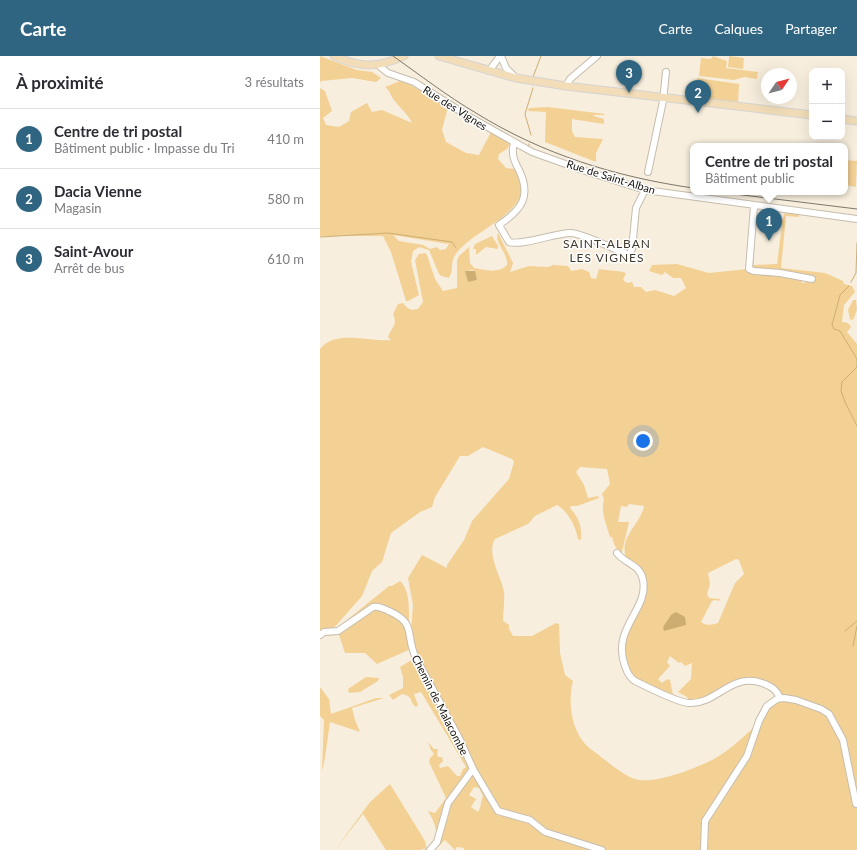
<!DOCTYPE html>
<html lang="fr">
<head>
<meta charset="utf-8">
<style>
  body { margin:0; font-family:Lato,sans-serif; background:#f7f7f7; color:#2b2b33 }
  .controls { position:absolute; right:12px; top:12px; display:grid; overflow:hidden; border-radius:8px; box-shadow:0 4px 16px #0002 }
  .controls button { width:36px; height:36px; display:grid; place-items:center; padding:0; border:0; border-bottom:1px solid #e1e1e2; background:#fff; color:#2b2b33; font:20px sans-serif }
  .compass { position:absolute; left:441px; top:12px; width:36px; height:36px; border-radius:50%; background:#fff; box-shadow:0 4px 16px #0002; rotate:55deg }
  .you { position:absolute; left:323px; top:385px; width:14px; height:14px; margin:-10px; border:3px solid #fff; border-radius:50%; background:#1a73e8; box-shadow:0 0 0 6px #1a73e833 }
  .badge { display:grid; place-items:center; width:26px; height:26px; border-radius:50%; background:#2f6580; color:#fff; font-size:13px; font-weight:700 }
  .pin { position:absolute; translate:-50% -33px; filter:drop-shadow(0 1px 2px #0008) }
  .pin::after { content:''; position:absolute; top:21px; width:14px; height:12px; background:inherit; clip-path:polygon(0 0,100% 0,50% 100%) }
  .popup { position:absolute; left:370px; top:87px; width:158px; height:52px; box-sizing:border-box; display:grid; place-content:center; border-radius:8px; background:#fff; filter:drop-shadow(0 1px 3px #0005); font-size:13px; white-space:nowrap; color:#7c7c81 }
  .popup b { font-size:15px; color:#2b2b33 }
  .popup::after { content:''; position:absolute; left:50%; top:100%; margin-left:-8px; border:8px solid transparent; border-top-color:#fff }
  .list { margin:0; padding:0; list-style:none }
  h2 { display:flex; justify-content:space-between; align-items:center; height:52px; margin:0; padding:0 16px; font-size:17px }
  h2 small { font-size:13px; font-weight:400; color:#7c7c81 }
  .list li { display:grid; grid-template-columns:26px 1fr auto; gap:12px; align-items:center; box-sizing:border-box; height:60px; padding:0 16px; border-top:1px solid #e1e1e2 }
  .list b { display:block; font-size:15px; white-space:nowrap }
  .list p { margin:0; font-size:13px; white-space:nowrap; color:#7c7c81 }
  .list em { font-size:13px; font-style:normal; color:#7c7c81 }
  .map { position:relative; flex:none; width:537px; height:794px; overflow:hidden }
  header { display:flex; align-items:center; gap:24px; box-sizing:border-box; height:56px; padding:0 20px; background:#2f6580; color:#fff }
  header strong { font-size:19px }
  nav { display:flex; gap:22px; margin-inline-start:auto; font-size:14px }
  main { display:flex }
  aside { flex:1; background:#fff }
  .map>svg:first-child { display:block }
  .green { fill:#f3d195; fill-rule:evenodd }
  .water { fill:#cead72 }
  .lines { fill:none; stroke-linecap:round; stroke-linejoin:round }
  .stream { stroke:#cead72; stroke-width:1 }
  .minor-casing { stroke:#c6bdae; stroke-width:8 }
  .major-casing { stroke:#d5d4d3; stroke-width:9 }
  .minor { stroke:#fff; stroke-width:6 }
  .major { stroke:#f2ddb8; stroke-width:7 }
  .rail { stroke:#7d776c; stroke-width:1 }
  .labels { text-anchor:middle; stroke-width:3; stroke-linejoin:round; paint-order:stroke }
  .street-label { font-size:11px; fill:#14110b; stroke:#fff }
  .neighbourhood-label { font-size:12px; letter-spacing:1px; fill:#3f372a; stroke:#fff }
</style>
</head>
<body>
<header>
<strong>Carte</strong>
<nav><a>Carte</a><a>Calques</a><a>Partager</a></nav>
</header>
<main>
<aside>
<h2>À proximité<small>3 résultats</small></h2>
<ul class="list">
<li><span class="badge">1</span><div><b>Centre de tri postal</b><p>Bâtiment public · Impasse du Tri</p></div><em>410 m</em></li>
<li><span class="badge">2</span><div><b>Dacia Vienne</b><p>Magasin</p></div><em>580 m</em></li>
<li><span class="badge">3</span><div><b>Saint-Avour</b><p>Arrêt de bus</p></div><em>610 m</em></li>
</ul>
</aside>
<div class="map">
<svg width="537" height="794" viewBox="0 0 537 794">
  <rect width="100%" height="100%" fill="#f7eedd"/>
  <path class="green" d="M0,0l37,14 15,2 9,6 -5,4 -24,-4 -31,3 -1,2z
    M393,0l14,5 -1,7 32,4 -1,7 -13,-2 -10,3 -35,-4 2,-18 10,1z
    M409,0l15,2 -1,11 -15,-2z
    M377,22l42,6 -1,18 -43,-5z
    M80,25l7,2 41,24 -6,23 4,12 20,11 13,2 12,-23 19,12 -3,5 -8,5 -1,5 8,9 9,1 8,23c-13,28 -44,37 -64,58 -11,12 -4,18 -10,28l-8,-2 -2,-2 -10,-24 -10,-3 -6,4 -2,11 8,33 -11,6h-2l-15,-49 -8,-16h-63v-148l5,3 7,20 -9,7 3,7 13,2 10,-6 2,-9 16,-9 5,9 10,-2 30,13c-4,-9 -12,-15 -18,-23 -4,-5 -3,-8 -9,-13zM73,179l56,9 -3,5 -6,1 -3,-3 -7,2 -7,-4 -24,-4z
    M228,51l57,7 -1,1h-11l1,1 10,3v5l-32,-5v12l3,6 28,2 -7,14v9l-51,-20 1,-30 -18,-1 1,-3z
    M525,104l12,1 -1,26 -11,-2z
    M465,156l14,3v2l-13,-1 -5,52 44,5 18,8 1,3 8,2 3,6 -11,13 -2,17 6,1 3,4 -4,5 10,12v506h-393v-2l-7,-1 -2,3 -10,-10 -6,6 -2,-1 9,-32h-2l-7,27 -5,6c0,-3 4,-7 4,-11 1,-8 -4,-17 -8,-24l7,2 11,-15 -17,-36 1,-4 4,-4 -3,-4 -3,-8 6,7h4l-1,5 1,3h4l1,4 -4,4 1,3 8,-2 9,10h3l3,-7 3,-2 -45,-75 -7,2 4,11 -2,2c-7,-5 -2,-11 -14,-13l-9,6 -4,-5 14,-7v-11l-3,-10 15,-9 -4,-26 2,-27 -5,-27 14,-23 25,13v-3l17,-25 8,-19 37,-42 5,-17 -2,-3 -29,-12 -15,9h-8l-25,41 -3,10 -12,5 -29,21 -9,29 -10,9 -10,25 -29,33 -13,4v-284c15,-20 50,-7 71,-9l-3,-3c4,-11 10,-12 5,-23l5,-10 5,-1c4,6 8,8 15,6l5,-7 -8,-42 4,-6 6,-1 2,2 8,24 8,12 14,-3v-28l2,-4 10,-9 1,16 4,5c11,2 24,6 33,-3 2,-11 -13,-21 -9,-32l15,30 -3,9 19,-6 19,1 5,-2 15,1 3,5 11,-2 7,3 2,6 5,1 3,-10c8,2 20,1 27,4l-3,7 4,3 5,-1 2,5h7l5,5 9,-2 19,6 12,-8 -5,-10h-8l-8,-6 -3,3 -13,-4 3,-6 25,-1 32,9 39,-4 8,4 25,1 20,5 1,4 11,-2 1,-2 -34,-7 -25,-1 -5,-4 3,-20 1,18 23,-1 5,-40 -3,-3 4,-2zM154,214l3,10 -9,2 -3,-11zM260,411l27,2 3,15 -8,10 2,6c-4,11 3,26 6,37h2l2,7 7,12 8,-34h-11l3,-16 6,1 2,-3 15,2c-3,18 -27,32 -17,54 44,18 -5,61 -4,91h-4c0,11 3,23 13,30l1,-4 40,18 -3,-15 -3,-1 -5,4 -4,-4 12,-13 -3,-4 3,-6 9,7 2,-1 4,4 7,-3 -1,16 -13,13 9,5 3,5c31,-4 41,-34 78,-18 6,2 11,6 13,13l15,2c-6,4 -16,-1 -23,5 -9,6 -12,18 -21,25 -12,11 -24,22 -38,30 -18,9 -59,26 -79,20 -15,-5 -30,-20 -43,-29 -20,-14 -25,-47 -19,-69l-8,-6 -5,-22 -1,-29 -3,-1 -24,13h-19l-4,-7v-4l-6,-4c0,-10 2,-20 1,-29 -3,-16 -18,-38 -9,-53l33,-15 7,-8 22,-11c11,6 19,22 21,34l3,1c1,-14 -2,-22 -11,-32l1,-2h6l22,-8 -1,-2 -10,2 -4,-13 -8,-13zM416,503l3,1 5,14 -9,9 -17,40c-6,2 -12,3 -17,-1l11,-21 3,-1 4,1 1,-2 -11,-1 -2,-4 3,-10 -2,-11zM154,731l5,1 4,8c-3,6 -1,10 -5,16l-7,-5 5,-8 -7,-4z
    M172,180l6,10v3l-12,-2 -10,8v-6h-3l2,-5z
    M533,244h3l1,10 -4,10 -3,-1 -2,-9z
    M80,525c10,9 9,28 9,41l-9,-7 -22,-7 26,14 7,27 -34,15 -12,-11h-20l-6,-18 -13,1 -2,-1 14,-5 -1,-2 52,-42h3z
    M46,621l13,1 -1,3 -18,11 -11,1 -1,-4z
    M0,631l9,12 2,15 45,-16h8l-32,10 3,12 5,12 -30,-10 -5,36 -3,13 2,-51 -4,-4z
    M70,728l35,57 2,9h-3l1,-2 -4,2h-35l-23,-36 -28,36 35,-48z"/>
  <path class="water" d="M145,215h10l2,9 -9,2z
    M356,556l9,5 1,8 -22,6 -1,-4 8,-12z"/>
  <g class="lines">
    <path class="stream" d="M213,21l8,-21
      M211,79l-6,-21 8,-26
      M209,88v3
      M0,181l68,-4 64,9 4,6
      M531,226l5,-9 1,-30
      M529,230l-9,9 -8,30 2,4 6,2 17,28v8l-15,15 -1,9 4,11 12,24
      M525,575l12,-10
      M533,590l4,-20"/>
    <defs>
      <path id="minor" d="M181,0l5,12 9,9
        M58,9l10,8 26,9 54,34 64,36 50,18 63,20 212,29
        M169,15l11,-15
        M246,30l4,-7 27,-23
        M194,87c-3,10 0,18 5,27 13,27 2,40 -20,55l10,17c15,4 45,-9 62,-9 11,0 45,17 58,22l3,-6 4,-41 9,-18
        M328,116l15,-71 3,-29
        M434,150l-5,63 5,2 26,2 32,6
        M297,497c8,11 23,11 26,27 6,30 -32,48 -18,86 2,6 5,12 10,15 10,5 45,22 54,22 27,2 42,-31 73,-20 9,3 14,6 18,15
        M0,579l4,-3 14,-1 35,-24c6,-1 12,2 18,5 26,12 14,25 25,46l44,82 13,29 25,42 32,9 15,12 57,18
        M110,794l7,-8 11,-39 25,-34
        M384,794l1,-29 42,-65 12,-35 8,-15 10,-7 7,-1 12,2 25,9 8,5 14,26 13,64"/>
      <path id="major" d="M14,0c27,12 43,12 70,0
        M119,0l77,22 50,8 246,29
        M522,63l15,2"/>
    </defs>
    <use href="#minor" class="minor-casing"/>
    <use href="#major" class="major-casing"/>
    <use href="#minor" class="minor"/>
    <use href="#major" class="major"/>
    <path class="rail" d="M73,0c27,19 54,40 83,57 66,41 140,64 217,75
      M398,136l139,17"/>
  </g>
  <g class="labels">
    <g class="street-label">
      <text transform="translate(135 52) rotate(32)" y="4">Rue des Vignes</text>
      <text transform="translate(291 121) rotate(17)" y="4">Rue de Saint-Alban</text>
      <text transform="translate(120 649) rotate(63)" y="4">Chemin de Malacombe</text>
    </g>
    <g class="neighbourhood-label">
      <text x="287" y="192">SAINT-ALBAN<tspan x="287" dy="14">LES VIGNES</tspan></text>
    </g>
  </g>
</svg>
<div class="controls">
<button>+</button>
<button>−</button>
</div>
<svg class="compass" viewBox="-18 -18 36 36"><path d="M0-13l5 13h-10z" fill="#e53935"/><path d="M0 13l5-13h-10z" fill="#7c7c81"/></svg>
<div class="you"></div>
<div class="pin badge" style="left:449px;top:185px">1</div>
<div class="popup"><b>Centre de tri postal</b>Bâtiment public</div>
<div class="pin badge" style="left:378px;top:57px">2</div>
<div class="pin badge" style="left:309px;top:37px">3</div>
</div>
</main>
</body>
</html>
